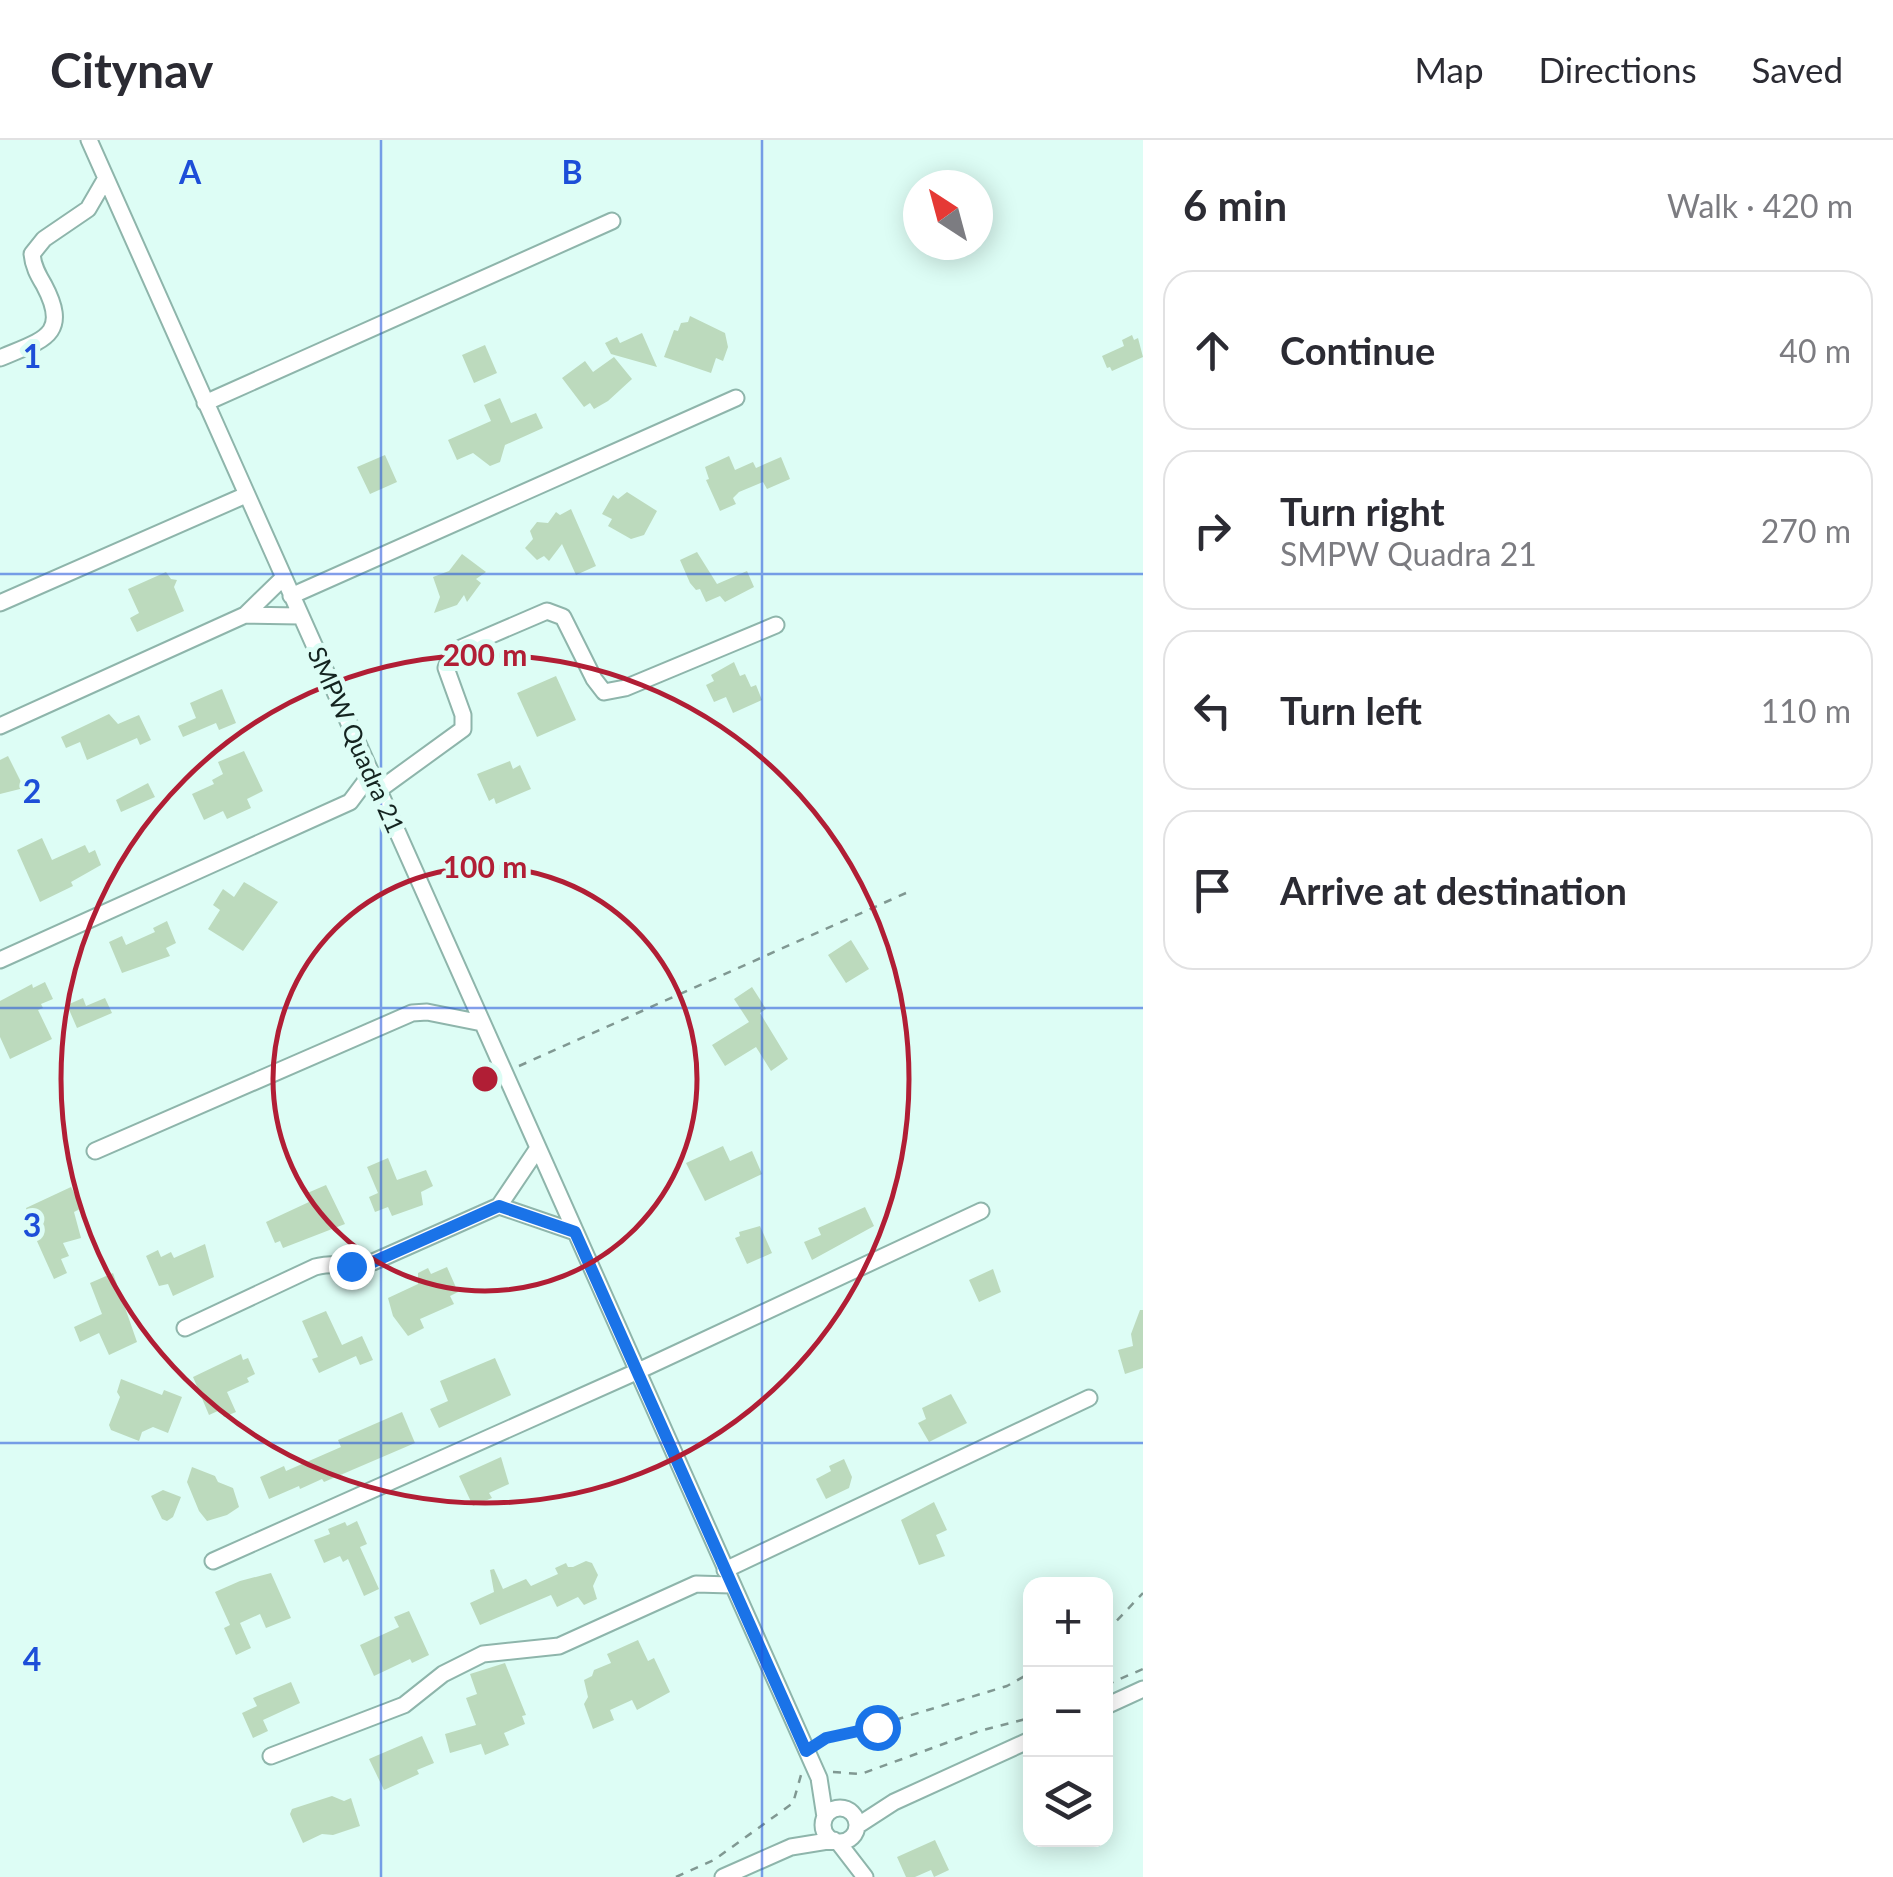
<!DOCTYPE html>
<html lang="en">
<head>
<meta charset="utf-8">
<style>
  body { margin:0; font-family:Lato,sans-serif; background:#f7f7f7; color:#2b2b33 }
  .controls { position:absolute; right:30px; bottom:30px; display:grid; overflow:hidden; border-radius:20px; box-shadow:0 5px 25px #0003 }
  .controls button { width:90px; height:90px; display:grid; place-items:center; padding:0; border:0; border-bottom:2px solid #e1e1e2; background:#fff; color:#2b2b33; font:50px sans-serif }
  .compass { position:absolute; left:903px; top:30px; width:90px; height:90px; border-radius:50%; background:#fff; box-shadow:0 5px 25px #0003; rotate:324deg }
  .stop { position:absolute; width:30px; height:30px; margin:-22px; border:8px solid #1a73e8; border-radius:50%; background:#fff }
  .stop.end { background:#1a73e8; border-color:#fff; box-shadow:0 2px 10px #0008 }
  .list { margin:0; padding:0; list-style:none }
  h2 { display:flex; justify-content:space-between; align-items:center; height:130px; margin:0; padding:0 40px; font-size:42px }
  h2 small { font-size:32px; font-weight:400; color:#7c7c81 }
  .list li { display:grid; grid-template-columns:65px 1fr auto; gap:30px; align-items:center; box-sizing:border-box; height:160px; margin:0 20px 20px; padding:0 20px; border:2px solid #e1e1e2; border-radius:30px }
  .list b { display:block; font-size:38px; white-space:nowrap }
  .list p { margin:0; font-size:32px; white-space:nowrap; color:#7c7c81 }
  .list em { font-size:32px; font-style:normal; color:#7c7c81 }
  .icon { flex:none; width:55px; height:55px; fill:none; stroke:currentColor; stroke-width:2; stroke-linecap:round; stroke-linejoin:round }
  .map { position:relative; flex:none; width:1143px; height:1737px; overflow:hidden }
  header { display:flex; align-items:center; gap:60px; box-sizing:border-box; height:140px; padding:0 50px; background:#fff; border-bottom:2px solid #e1e1e2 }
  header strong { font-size:48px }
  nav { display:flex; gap:55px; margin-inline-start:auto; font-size:35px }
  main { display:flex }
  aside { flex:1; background:#fff }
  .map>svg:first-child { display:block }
  .building { fill:#bcdabd }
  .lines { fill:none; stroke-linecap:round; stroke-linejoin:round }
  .minor-casing { stroke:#8eb5ab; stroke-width:19 }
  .path { stroke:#809892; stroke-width:2.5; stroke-dasharray:8 8; stroke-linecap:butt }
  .minor { stroke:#fff; stroke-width:15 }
  .route { stroke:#1a73e8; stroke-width:12 }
  .grid { fill:none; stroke:#1d4ed8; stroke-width:2.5; stroke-opacity:0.55 }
  .ring { fill:none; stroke:#b11e35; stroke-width:5 }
  .labels { text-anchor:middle; stroke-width:10; stroke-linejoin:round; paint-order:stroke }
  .street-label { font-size:25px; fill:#142420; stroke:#ddfdf5 }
  .grid-label { font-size:32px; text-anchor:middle; font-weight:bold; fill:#1d4ed8; stroke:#ddfdf5; stroke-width:10; stroke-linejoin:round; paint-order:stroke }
  .centre { fill:#b11e35; stroke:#ddfdf5; stroke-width:5 }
  .ring-label { font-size:30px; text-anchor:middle; font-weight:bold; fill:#b11e35; stroke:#ddfdf5; stroke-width:10; stroke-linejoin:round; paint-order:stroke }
</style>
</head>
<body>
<header>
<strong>Citynav</strong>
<nav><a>Map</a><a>Directions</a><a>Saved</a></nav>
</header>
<main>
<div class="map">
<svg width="1143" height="1737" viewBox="0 0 1143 1737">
  <rect width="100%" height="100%" fill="#ddfdf5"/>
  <path class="building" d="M690,176l35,17 3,14 -5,14 -7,-3 -5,15 -47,-16 10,-27 4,1 3,-8 7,-1z
    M642,193l15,34 -46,-13 -6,-11 12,-6 3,6z
    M1132,195l2,5 4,-2 5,19 -31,14 -2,-4 -3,1 -5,-12 22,-10 -2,-6z
    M485,205l12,28 -23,10 -12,-28z
    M614,217l18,22 -24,22 -14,8 -4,-6 -6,4 -22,-29 23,-17 8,11z
    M500,258l11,25 25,-10 7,15 -38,17 -5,17 -10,4 -17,-13 -16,7 -9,-20 43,-19 -7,-16z
    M385,315l12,27 -27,12 -13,-27z
    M729,316l6,14 18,-8 3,6 25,-11 9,22 -23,10 -4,-7 -24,10 -6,6 3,6 -16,7 -14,-31 3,-1 -4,-12z
    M627,352l30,19 -13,24 -13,4 -23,-13 4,-7 -10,-5 11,-19 5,4z
    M571,369l25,57 -20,9 -14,-31 -13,17 -5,-5 -7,4 -12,-12 8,-9 -3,-8 7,-9 11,1 8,-11 4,3z
    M697,412l20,32 30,-13 7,16 -29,15 -5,-6 -14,6 -6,-13 -4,1 -6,-7 -10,-23z
    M462,414l24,18 -10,7 5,4 -14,19 -3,-7 -7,10 -23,8 6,-16 -7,-20 16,-6z
    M166,432l5,7 6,1 -3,7 10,24 -47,21 -7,-14 9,-5 -11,-24z
    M734,522l6,14 5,-2 6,13 5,-2 6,15 -29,13 -7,-16 -12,5 -8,-17 8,-4 -3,-6z
    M556,536l20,44 -39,17 -20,-44z
    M222,549l14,34 -17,7 -3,-7 -33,14 -5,-11 18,-8 -6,-15z
    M109,574l9,10 21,-9 12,25 -11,5 -3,-7 -50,22 -7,-18 -14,6 -5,-11z
    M244,611l19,40 -16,8 4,9 -24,11 -4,-8 -19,9 -12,-26 22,-10 -2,-4 11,-6 -5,-12z
    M8,616l16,32 -24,6v-34z
    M510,621l3,8 7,-4 11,24 -35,15 -2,-6 -5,3 -12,-27z
    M148,643l7,14 -34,15 -5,-12z
    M42,698l10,22 33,-15 4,8 6,-3 6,15 -30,17 2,4 -33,16 -23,-52z
    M244,742l34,20 -35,49 -35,-22 12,-19 -7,-5 10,-16 11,8z
    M167,781l9,22 -10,5 4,8 -48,17 -13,-31 13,-6 4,9 29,-13 -2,-4z
    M851,800l18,29 -23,14 -18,-28z
    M45,842l8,17 -12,5 2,4 -5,2 14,29 -42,20 -10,-22v-36l32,-17 1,4z
    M752,847l14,22 -6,4 28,46 -17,12 -15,-24 -31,19 -13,-21 37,-23 -15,-23z
    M83,858l3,8 19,-8 7,15 -35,15 -10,-23z
    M723,1006l7,15 22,-10 10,23 -57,27 -19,-38z
    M388,1018l9,22 29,-10 7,16 -12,6 2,13 -31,11 -4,-9 -13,5 -6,-15 9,-4 -11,-26z
    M326,1045l19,39 -62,24 -3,-7 -5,2 -9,-21 43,-20 -4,-8z
    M71,1047l11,21 -8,4 7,26 -18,5 6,13 -8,3 6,14 -13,6 -22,-49 -6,-22z
    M865,1067l9,19 -62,34 -8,-18 17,-7 -3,-7z
    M760,1086l12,27 -25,11 -12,-26 5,-2 -1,-4z
    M205,1104l9,33 -41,19 -5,-12 -9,2 -13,-30 12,-6 3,7 10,-5 3,6z
    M447,1127l11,25 -8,4 4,8 -34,15 4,9 -16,8 -15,-20 -5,-18 30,-14v-11l10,-5 3,6z
    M993,1129l8,23 -22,10 -10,-22z
    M113,1133l24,69 -28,13 -10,-22 -19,9 -6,-15 28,-13 -12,-31z
    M1140,1170h3v58l-18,6 -7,-24 15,-4 -2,-12z
    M326,1171l16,34 20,-9 11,24 -13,5 -4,-9 -37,17 -7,-14 6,-2 -16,-36z
    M241,1214l2,6 5,-2 7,16 -8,4 2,4 -22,10 9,20 -12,5 -4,-7 -11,5 -16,-38z
    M495,1218l16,37 -72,33 -9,-19 18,-8 -8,-20z
    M121,1239l41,16 2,-5 18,7 -14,36 -15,-6 -11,5 -3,9 -28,-11 -2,-5 11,-28 -3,-5z
    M951,1254l16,29 -38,19 -11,-19 8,-4 -4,-11z
    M402,1272l13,31 -91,39 -2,-3 -22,10 -1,-3 -30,13 -9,-22 24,-11 2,5 55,-24 -3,-7z
    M501,1317l8,27 -20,9 3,5 -19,8 -14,-30z
    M844,1319l8,18 -3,11 -23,11 -10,-20 15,-8 -2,-5z
    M192,1327l23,9 3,6 15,6 6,19 -12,8 -20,6 -8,-10 -12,-29z
    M163,1350l18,7 -8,20 -6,4 -5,-2 -11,-23z
    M934,1362l13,28 -11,5 9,21 -26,9 -18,-45z
    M357,1381l10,23 -7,3 19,42 -15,7 -16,-37 -5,3 -3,-6 -16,7 -10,-23 16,-6 -2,-5 17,-7 2,4z
    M586,1421l6,2 6,12 -5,11 4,13 -13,6 -6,-8 -21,10 -6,-12 -71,30 -10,-22 24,-11 -4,-22 4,-1 9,20 23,-10 5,7 27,-12 -3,-6 11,-5 2,4h5z
    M271,1433l20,45 -25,10 -6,-14 -20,9 11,25 -15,7 -12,-27 6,-3 -15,-33 25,-11z
    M409,1471l20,44 -17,8 -2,-4 -36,17 -14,-31 39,-18 -5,-10z
    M638,1500l10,21 6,-3 16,34 -33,18 -5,-10 -22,10 4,10 -21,9 -9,-25 4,-7 -4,-17 8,-4 2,-6 17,-7 -4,-9z
    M505,1523l21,52 -4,1 3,8 -21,9 5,12 -24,10 -4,-11 -31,9 -5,-19 31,-9 -10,-27 11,-4 -7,-20z
    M291,1542l9,21 -37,17 5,11 -15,7 -11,-25 15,-7 -4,-8z
    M422,1596l12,27 -17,7 2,4 -35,16 -15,-31z
    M332,1656l12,5 7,-3 9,28 -27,9 -11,-1 -19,9 -13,-29 2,-5z
    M935,1700l14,30 -15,7 -3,-7 -16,7h-9l-9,-20z"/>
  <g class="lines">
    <defs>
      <path id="minor" d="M89,0l730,1638 6,39
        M0,218c42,-18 71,-22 44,-73 -6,-10 -11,-19 -12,-31l12,-15 44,-30 18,-31
        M205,263l407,-182
        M291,456l445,-198
        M0,463l246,-108
        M245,475l55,1
        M0,586l245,-111 38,-37
        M379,650l84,-61v-14l-17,-47 5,-13 10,-7 86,-37 16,6 31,62 10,13 21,-4 151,-63
        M0,820l350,-158 21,-28
        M95,1011l317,-138 15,-1 55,11
        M499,1066l76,26
        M185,1188l130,-61c19,-6 38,1 58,-5l126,-56 39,-58
        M213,1421l423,-189 345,-161
        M725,1430l364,-172
        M1106,1566l37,-17
        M271,1616l133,-51 39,-31 40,-20 76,-8 137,-62 35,1
        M823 1685a17 17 0 1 1 34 0a17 17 0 1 1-34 0Z
        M857,1686l37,-24 136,-62
        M838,1702l27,35
        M723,1737l68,-30 43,-7"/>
    </defs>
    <use href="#minor" class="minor-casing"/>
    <path class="path" d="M519,926l387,-173
      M1106,1492l37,-39
      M1106,1545l37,-16
      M819,1603l188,-57 23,-13
      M833,1632l28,2 118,-43 51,-13
      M676,1737l38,-17 79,-57 8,-28"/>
    <use href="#minor" class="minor"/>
  </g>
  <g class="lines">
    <path class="route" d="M351,1126l22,-4 126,-56 76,26 231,519 20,-13 51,-11"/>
  </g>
  <path class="grid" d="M381,0v1737M762,0v1737M0,434h1143M0,868h1143M0,1303h1143"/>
  <g class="ring">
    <circle cx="485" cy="939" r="212"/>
    <circle cx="485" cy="939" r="424"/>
  </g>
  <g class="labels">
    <g class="street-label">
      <text transform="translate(356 600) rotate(66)" y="9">SMPW Quadra 21</text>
    </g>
  </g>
  <g class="grid-label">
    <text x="190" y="44">A</text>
    <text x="572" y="44">B</text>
    <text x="32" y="228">1</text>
    <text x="32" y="663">2</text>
    <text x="32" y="1097">3</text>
    <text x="32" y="1531">4</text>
  </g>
  <circle cx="485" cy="939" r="15" class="centre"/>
  <g class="ring-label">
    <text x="485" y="526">200 m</text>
    <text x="485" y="738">100 m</text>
  </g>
</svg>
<div class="controls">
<button>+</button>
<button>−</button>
<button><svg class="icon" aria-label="layers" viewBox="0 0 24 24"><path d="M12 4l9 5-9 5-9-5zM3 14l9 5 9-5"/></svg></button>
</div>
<svg class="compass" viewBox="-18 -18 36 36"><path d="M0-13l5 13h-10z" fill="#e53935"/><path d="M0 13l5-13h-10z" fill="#7c7c81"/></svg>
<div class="stop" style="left:877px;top:1587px"></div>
<div class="stop end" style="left:351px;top:1126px"></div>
</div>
<aside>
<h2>6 min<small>Walk · 420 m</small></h2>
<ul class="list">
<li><svg class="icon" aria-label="ahead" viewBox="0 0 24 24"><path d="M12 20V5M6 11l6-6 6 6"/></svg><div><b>Continue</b></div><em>40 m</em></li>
<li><svg class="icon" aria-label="right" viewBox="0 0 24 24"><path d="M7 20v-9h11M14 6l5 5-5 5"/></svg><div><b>Turn right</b><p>SMPW Quadra 21</p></div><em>270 m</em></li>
<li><svg class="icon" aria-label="left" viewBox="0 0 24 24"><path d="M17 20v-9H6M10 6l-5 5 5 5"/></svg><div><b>Turn left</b></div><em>110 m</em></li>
<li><svg class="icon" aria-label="arrive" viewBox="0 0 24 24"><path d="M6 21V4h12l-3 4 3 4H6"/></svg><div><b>Arrive at destination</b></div></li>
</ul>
</aside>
</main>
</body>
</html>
